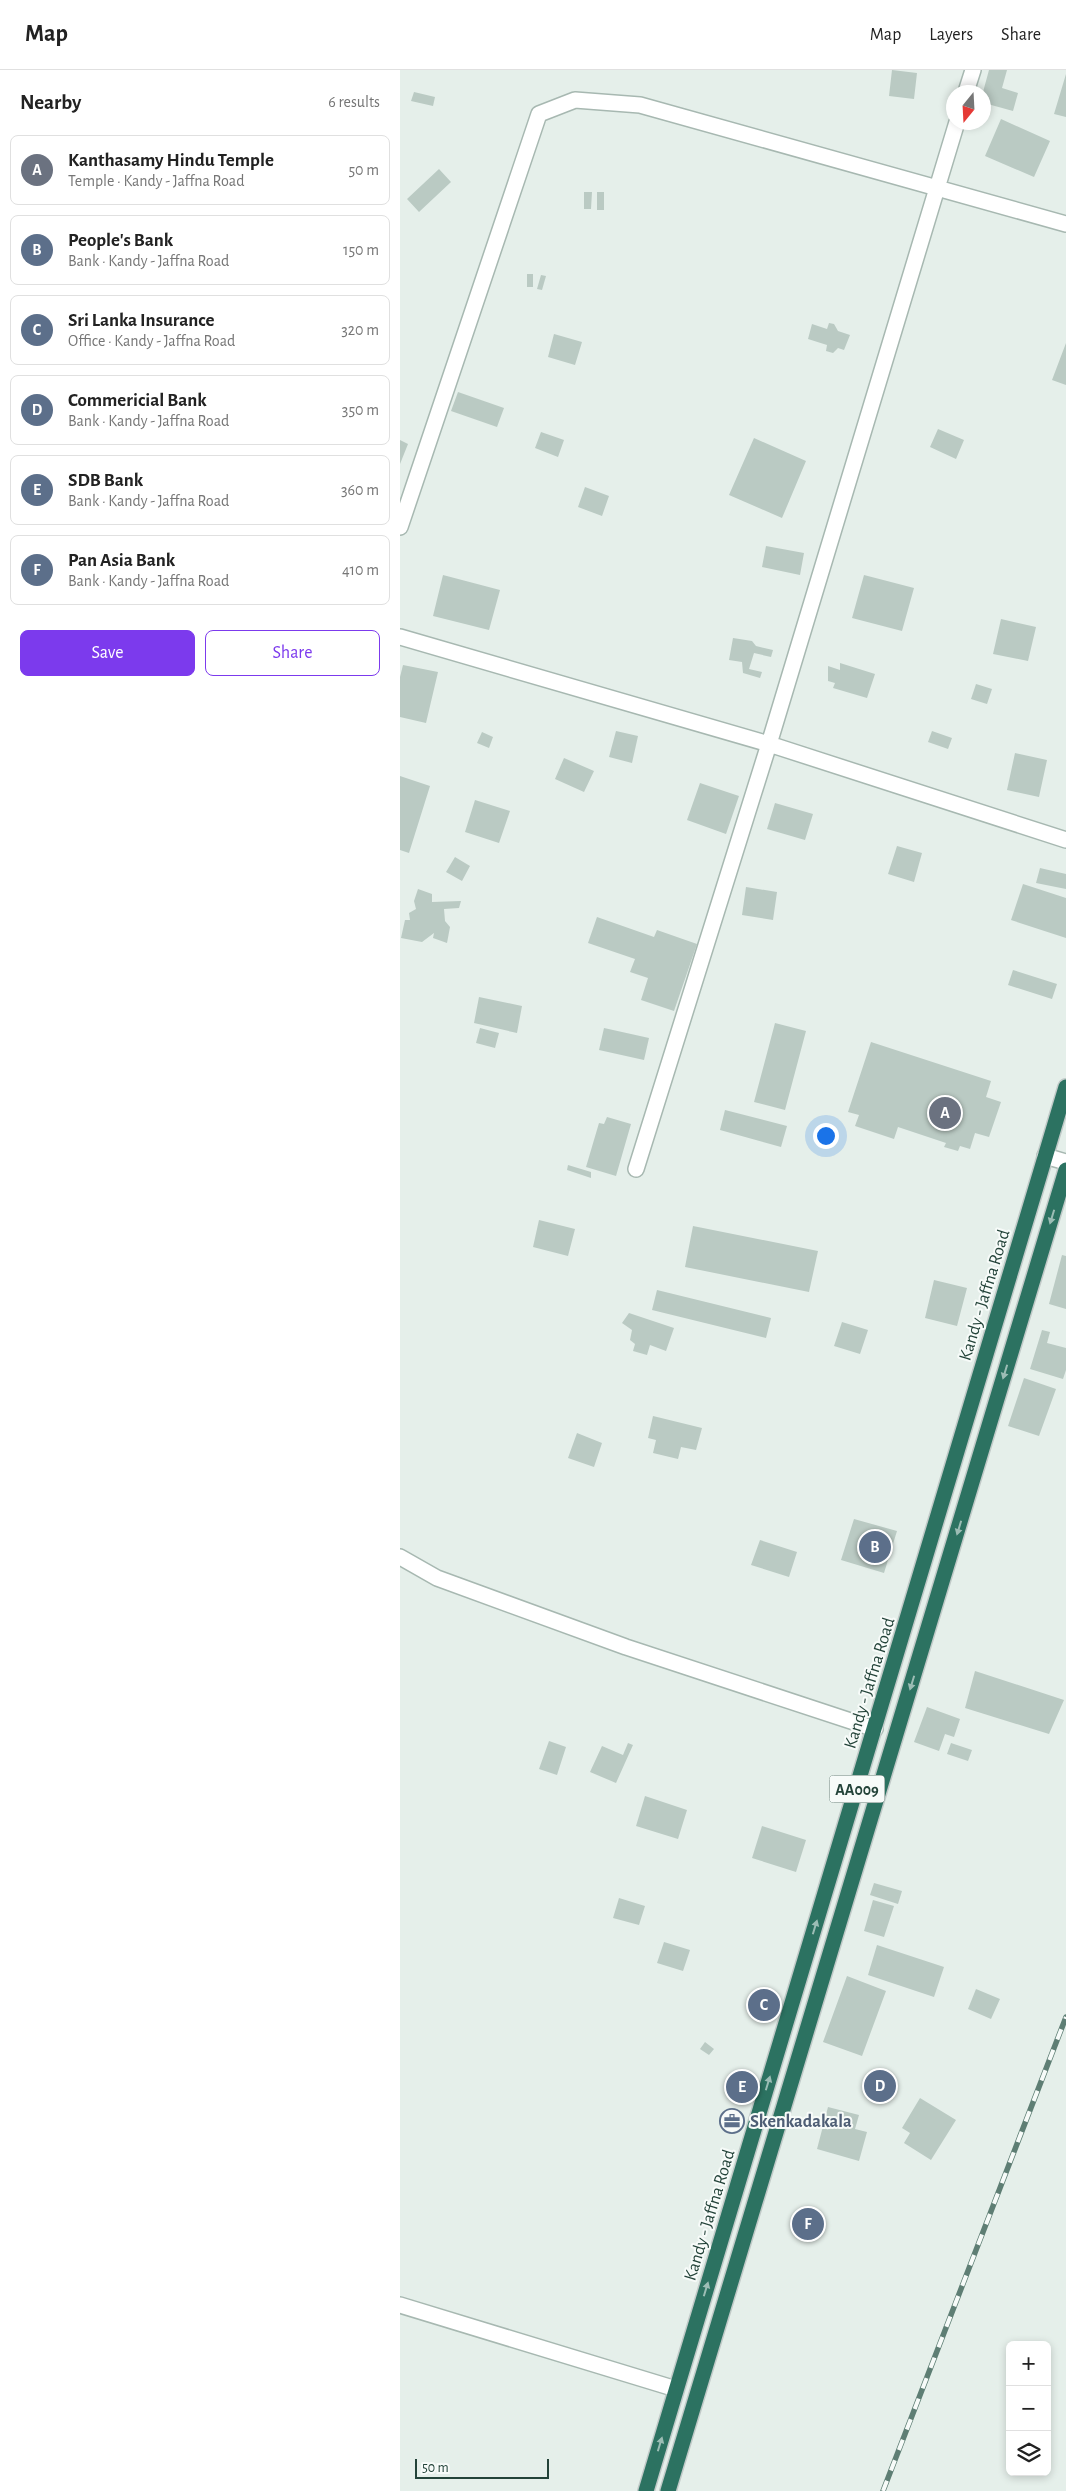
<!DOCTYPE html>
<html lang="en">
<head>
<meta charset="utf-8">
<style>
  body { margin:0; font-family:"Alegreya Sans",sans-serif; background:#f2f2f2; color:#222 }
  .controls { position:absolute; right:15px; bottom:15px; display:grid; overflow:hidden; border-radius:8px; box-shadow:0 2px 8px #0003 }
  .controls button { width:45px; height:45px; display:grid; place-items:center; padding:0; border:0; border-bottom:1px solid #e0e0e0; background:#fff; color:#222; font:25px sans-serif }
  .compass { position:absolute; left:546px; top:15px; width:45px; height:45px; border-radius:50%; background:#fff; box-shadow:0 2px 8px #0003; rotate:198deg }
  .scale { position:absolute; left:15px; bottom:12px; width:134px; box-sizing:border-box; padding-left:5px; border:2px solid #234339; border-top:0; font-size:14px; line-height:18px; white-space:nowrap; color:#234339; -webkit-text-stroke:4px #f7fbf9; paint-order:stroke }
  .you { position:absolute; left:425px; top:1065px; width:18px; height:18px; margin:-12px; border:4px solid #fff; border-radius:50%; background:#1a73e8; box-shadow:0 0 0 8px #1a73e833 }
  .badge { display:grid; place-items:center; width:32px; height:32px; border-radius:50%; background:#7c3aed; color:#fff; font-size:16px; font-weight:700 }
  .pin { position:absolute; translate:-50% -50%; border:2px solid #fff; box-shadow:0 1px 5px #0006 }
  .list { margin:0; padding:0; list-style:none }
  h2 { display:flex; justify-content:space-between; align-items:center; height:65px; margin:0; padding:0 20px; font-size:21px }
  h2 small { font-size:16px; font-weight:400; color:#767676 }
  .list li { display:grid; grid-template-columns:32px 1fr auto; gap:15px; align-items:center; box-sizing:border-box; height:70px; margin:0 10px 10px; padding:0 10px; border:1px solid #e0e0e0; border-radius:8px }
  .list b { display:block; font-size:19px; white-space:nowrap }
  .list p { margin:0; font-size:16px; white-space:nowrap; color:#767676 }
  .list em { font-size:16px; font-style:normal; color:#767676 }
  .actions { display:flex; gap:10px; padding:15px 20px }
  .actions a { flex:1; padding:11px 0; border:1px solid #7c3aed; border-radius:8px; text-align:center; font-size:18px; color:#7c3aed }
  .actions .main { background:#7c3aed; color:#fff }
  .icon { flex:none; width:28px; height:28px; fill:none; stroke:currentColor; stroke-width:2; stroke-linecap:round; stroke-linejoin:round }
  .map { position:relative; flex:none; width:666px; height:2421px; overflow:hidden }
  header { display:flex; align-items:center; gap:30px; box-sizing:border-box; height:70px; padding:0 25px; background:#fff; border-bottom:1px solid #e0e0e0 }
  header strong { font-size:24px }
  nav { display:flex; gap:28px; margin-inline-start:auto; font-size:18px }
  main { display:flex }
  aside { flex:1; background:#fff }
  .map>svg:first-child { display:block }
  .building { fill:#bacac3 }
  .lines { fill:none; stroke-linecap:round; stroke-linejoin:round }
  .street-casing { stroke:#a7b8b1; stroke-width:18 }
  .highway-casing { stroke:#c1cac8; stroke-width:18 }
  .street { stroke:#fff; stroke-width:15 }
  .highway { stroke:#2c7261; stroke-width:15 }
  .rail-casing { stroke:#5e7e74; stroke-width:5.5 }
  .rail { stroke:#f7fbf9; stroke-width:4; stroke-dasharray:11; stroke-linecap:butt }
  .oneway { fill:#9cbdb5 }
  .labels { text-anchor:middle; stroke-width:4; stroke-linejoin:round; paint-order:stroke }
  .shield { fill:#f7fbf9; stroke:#637a73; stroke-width:1 }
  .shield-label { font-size:16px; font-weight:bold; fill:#234339 }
  .street-label { font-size:18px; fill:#234339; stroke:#f7fbf9 }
  .service-label { font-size:18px; font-weight:bold; fill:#4e5e75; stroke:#f7fbf9; text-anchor:start }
</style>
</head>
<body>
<header>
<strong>Map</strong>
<nav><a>Map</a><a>Layers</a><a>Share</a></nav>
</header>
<main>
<aside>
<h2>Nearby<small>6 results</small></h2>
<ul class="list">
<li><span class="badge" style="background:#6b7280">A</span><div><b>Kanthasamy Hindu Temple</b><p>Temple · Kandy - Jaffna Road</p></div><em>50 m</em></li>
<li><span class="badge" style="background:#5c6f8a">B</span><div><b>People's Bank</b><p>Bank · Kandy - Jaffna Road</p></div><em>150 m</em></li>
<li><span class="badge" style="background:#5c6f8a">C</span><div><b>Sri Lanka Insurance</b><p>Office · Kandy - Jaffna Road</p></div><em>320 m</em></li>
<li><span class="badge" style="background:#5c6f8a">D</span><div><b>Commericial Bank</b><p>Bank · Kandy - Jaffna Road</p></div><em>350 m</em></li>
<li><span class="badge" style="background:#5c6f8a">E</span><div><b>SDB Bank</b><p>Bank · Kandy - Jaffna Road</p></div><em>360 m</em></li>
<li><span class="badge" style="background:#5c6f8a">F</span><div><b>Pan Asia Bank</b><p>Bank · Kandy - Jaffna Road</p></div><em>410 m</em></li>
</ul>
<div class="actions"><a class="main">Save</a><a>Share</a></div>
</aside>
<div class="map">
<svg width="666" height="2421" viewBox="0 0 666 2421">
  <rect width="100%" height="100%" fill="#e5efea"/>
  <path class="building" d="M492,0l25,3 -3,26 -25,-3z
    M589,0h18l-5,18 16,5 -5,18 -29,-8 -1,-11z
    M666,4v43l-12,-3z
    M14,22l21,5 -2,9 -22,-5z
    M601,49l49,22 -16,36 -49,-21z
    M39,99l12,13 -32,30 -12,-13z
    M184,122h8l-1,17h-7z
    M197,122h7v18h-7z
    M127,204h6v13h-6z
    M141,205l5,1 -4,14 -5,-1z
    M429,253l5,1 4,7 12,4 -6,15 -6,-2 -5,5 -7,-2 1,-6 -19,-6 4,-15 15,5z
    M154,264l28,8 -7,23 -27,-8z
    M666,273v42l-14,-5z
    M58,322l46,16 -7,19 -46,-16z
    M538,359l26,11 -8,19 -26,-12z
    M141,362l23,8 -6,17 -23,-9z
    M354,368l52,23 -24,57 -53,-23z
    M0,370l8,4 -8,20z
    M185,417l24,9 -7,20 -24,-9z
    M366,476l38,7 -4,22 -38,-8z
    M43,505l57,15 -11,40 -56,-14z
    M464,505l50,13 -12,43 -50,-13z
    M601,549l35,8 -8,34 -35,-7z
    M333,568l19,3 4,5 17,4 -2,7 -17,-4 -5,16 13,3 -2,6 -17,-5 -1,-11 -13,-2z
    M440,593l35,11 -8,24 -34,-10 2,-5 -7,-2v-15l12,4z
    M3,595l35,7 -12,51 -26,-6v-40z
    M576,614l16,5 -5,15 -16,-5z
    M216,661l22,5 -6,27 -23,-6z
    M532,661l20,7 -4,11 -20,-7z
    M82,662l11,5 -4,11 -12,-5z
    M615,683l32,7 -8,37 -32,-7z
    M164,688l30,13 -10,21 -29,-13z
    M0,706l30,10 -21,67 -9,-3z
    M300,713l39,13 -13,38 -39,-14z
    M75,730l35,11 -11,32 -34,-11z
    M375,733l38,11 -8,26 -38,-11z
    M497,776l25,7 -8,29 -26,-8z
    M55,787l15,9 -8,15 -16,-9z
    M640,798l26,6v15l-30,-6z
    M623,814l43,14v40l-55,-18z
    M346,817l31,5 -4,28 -31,-5z
    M18,819l14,5v8l29,-1 -2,7 -15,1 1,12 5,6 -3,16 -14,-5 1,-5 -12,9 -21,-4 4,-18h5l-1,-7 7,-4 -2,-8z
    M197,847l57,20 3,-7 40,14 -23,67 -33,-11 7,-22 -18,-6 5,-13 -47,-16z
    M613,900l44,14 -5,15 -44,-14z
    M79,927l43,9 -5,27 -43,-10z
    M375,953l31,8 -21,79 -31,-8z
    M80,958l19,5 -4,15 -19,-5z
    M204,958l45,10 -5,22 -45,-10z
    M471,972l120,39 -5,16 15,5 -12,35 -14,-4 -5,16 -10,-3 -2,5 -14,-4 2,-4 -48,-16 -4,12 -39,-13 4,-11 -11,-3z
    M325,1040l62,16 -6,21 -61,-17z
    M207,1047l24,7 -15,52 -30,-9 13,-44 5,1z
    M168,1095l23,7v6l-24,-8z
    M139,1150l36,9 -7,27 -35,-9z
    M293,1156l125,25 -9,41 -124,-25z
    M662,1185l4,1v53l-17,-5z
    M534,1210l33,8 -10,38 -32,-8z
    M257,1220l114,28 -5,20 -114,-28z
    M229,1243l45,15 -8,23 -16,-6 -3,10 -14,-4 2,-7 -5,-4 2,-10 -10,-7z
    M442,1252l26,8 -8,24 -26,-8z
    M642,1260l8,2 -3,11 19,5v22l-3,9 -33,-10z
    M624,1308l32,11 -17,47 -31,-10z
    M253,1346l49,12 -6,22 -15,-3 -3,12 -25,-6 3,-13 -8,-2z
    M177,1363l25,10 -8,24 -26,-9z
    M454,1449l43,12 -13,42 -43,-13z
    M360,1470l37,12 -8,25 -38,-12z
    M575,1601l89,29 -15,34 -84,-26z
    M527,1637l33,12 -6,18 -9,-3 -6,17 -25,-9z
    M149,1671l17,6 -9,28 -18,-6z
    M228,1673l5,2 -17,38 -26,-11 12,-26 21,9z
    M551,1673l21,7 -4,11 -21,-7z
    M245,1726l42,14 -9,29 -42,-13z
    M362,1756l44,14 -10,32 -44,-14z
    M474,1813l28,8 -4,13 -28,-9z
    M219,1828l26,8 -6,19 -26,-7z
    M473,1830l21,6 -10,31 -20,-6z
    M264,1872l26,8 -7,21 -26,-8z
    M477,1875l67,22 -10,30 -66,-22z
    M447,1906l39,15 -24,65 -39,-14z
    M576,1919l24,10 -9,20 -23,-10z
    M305,1972l9,7 -5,6 -9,-6z
    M520,2028l36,22 -25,40 -27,-17 6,-10 -8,-5z
    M428,2037l31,8 -4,14 12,3 -8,29 -42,-12z"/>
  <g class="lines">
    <defs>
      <path id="street" d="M566,22l7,-22
        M0,457l139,-413 36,-14 65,5 426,119
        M0,567l369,107 297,96
        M645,1086l21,6
        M236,1099l133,-425 188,-622
        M0,1487l37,21 189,69 249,82
        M0,2235l276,84"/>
      <path id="highway" d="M246,2421l420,-1404
        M268,2421l398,-1321"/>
    </defs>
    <use href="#street" class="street-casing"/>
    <use href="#highway" class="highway-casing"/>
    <use href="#street" class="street"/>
    <use href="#highway" class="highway"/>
    <defs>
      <path id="rail" d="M483,2421l183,-474"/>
    </defs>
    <use href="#rail" class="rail-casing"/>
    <use href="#rail" class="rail"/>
  </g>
  <defs><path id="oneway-solid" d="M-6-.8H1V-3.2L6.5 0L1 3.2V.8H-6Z" transform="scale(1.25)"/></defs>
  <g class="oneway">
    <use href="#oneway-solid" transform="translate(652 1147) rotate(107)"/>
    <use href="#oneway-solid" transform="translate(605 1302) rotate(107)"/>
    <use href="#oneway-solid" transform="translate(559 1458) rotate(107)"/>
    <use href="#oneway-solid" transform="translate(512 1613) rotate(107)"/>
    <use href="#oneway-solid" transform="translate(415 1857) rotate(-73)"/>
    <use href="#oneway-solid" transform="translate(368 2013) rotate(-73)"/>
    <use href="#oneway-solid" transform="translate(306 2219) rotate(-73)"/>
    <use href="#oneway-solid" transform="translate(260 2374) rotate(-73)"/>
  </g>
  <defs>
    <symbol id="office-ring" viewBox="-11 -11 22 22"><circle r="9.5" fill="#f7fbf9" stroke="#5c6f8a" stroke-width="1.5"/><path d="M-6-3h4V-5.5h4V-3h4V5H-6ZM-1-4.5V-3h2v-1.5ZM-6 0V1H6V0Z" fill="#5c6f8a"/></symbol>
  </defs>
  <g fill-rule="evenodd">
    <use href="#office-ring" x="318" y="2037" width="28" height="28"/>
  </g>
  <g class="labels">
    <rect class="shield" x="429.5" y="1705.5" width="55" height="27" rx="4"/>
    <g class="shield-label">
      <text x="457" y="1725">AA009</text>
    </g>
    <g class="street-label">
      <text transform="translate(584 1225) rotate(-73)" y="6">Kandy - Jaffna Road</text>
      <text transform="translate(469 1613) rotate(-73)" y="6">Kandy - Jaffna Road</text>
      <text transform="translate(309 2145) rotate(-73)" y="6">Kandy - Jaffna Road</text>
    </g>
    <g class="service-label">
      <text x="350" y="2057">Skenkadakala</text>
    </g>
  </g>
</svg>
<div class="controls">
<button>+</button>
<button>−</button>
<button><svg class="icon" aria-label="layers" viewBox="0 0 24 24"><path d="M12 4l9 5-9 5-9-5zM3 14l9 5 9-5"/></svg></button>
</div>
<svg class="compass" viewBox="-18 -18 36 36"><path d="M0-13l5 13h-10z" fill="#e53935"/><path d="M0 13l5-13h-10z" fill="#767676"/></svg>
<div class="scale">50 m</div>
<div class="you"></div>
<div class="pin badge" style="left:545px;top:1043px;background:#6b7280">A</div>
<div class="pin badge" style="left:475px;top:1477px;background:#5c6f8a">B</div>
<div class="pin badge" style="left:364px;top:1935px;background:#5c6f8a">C</div>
<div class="pin badge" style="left:480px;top:2016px;background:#5c6f8a">D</div>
<div class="pin badge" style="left:342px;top:2017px;background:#5c6f8a">E</div>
<div class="pin badge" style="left:408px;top:2154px;background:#5c6f8a">F</div>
</div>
</main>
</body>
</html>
